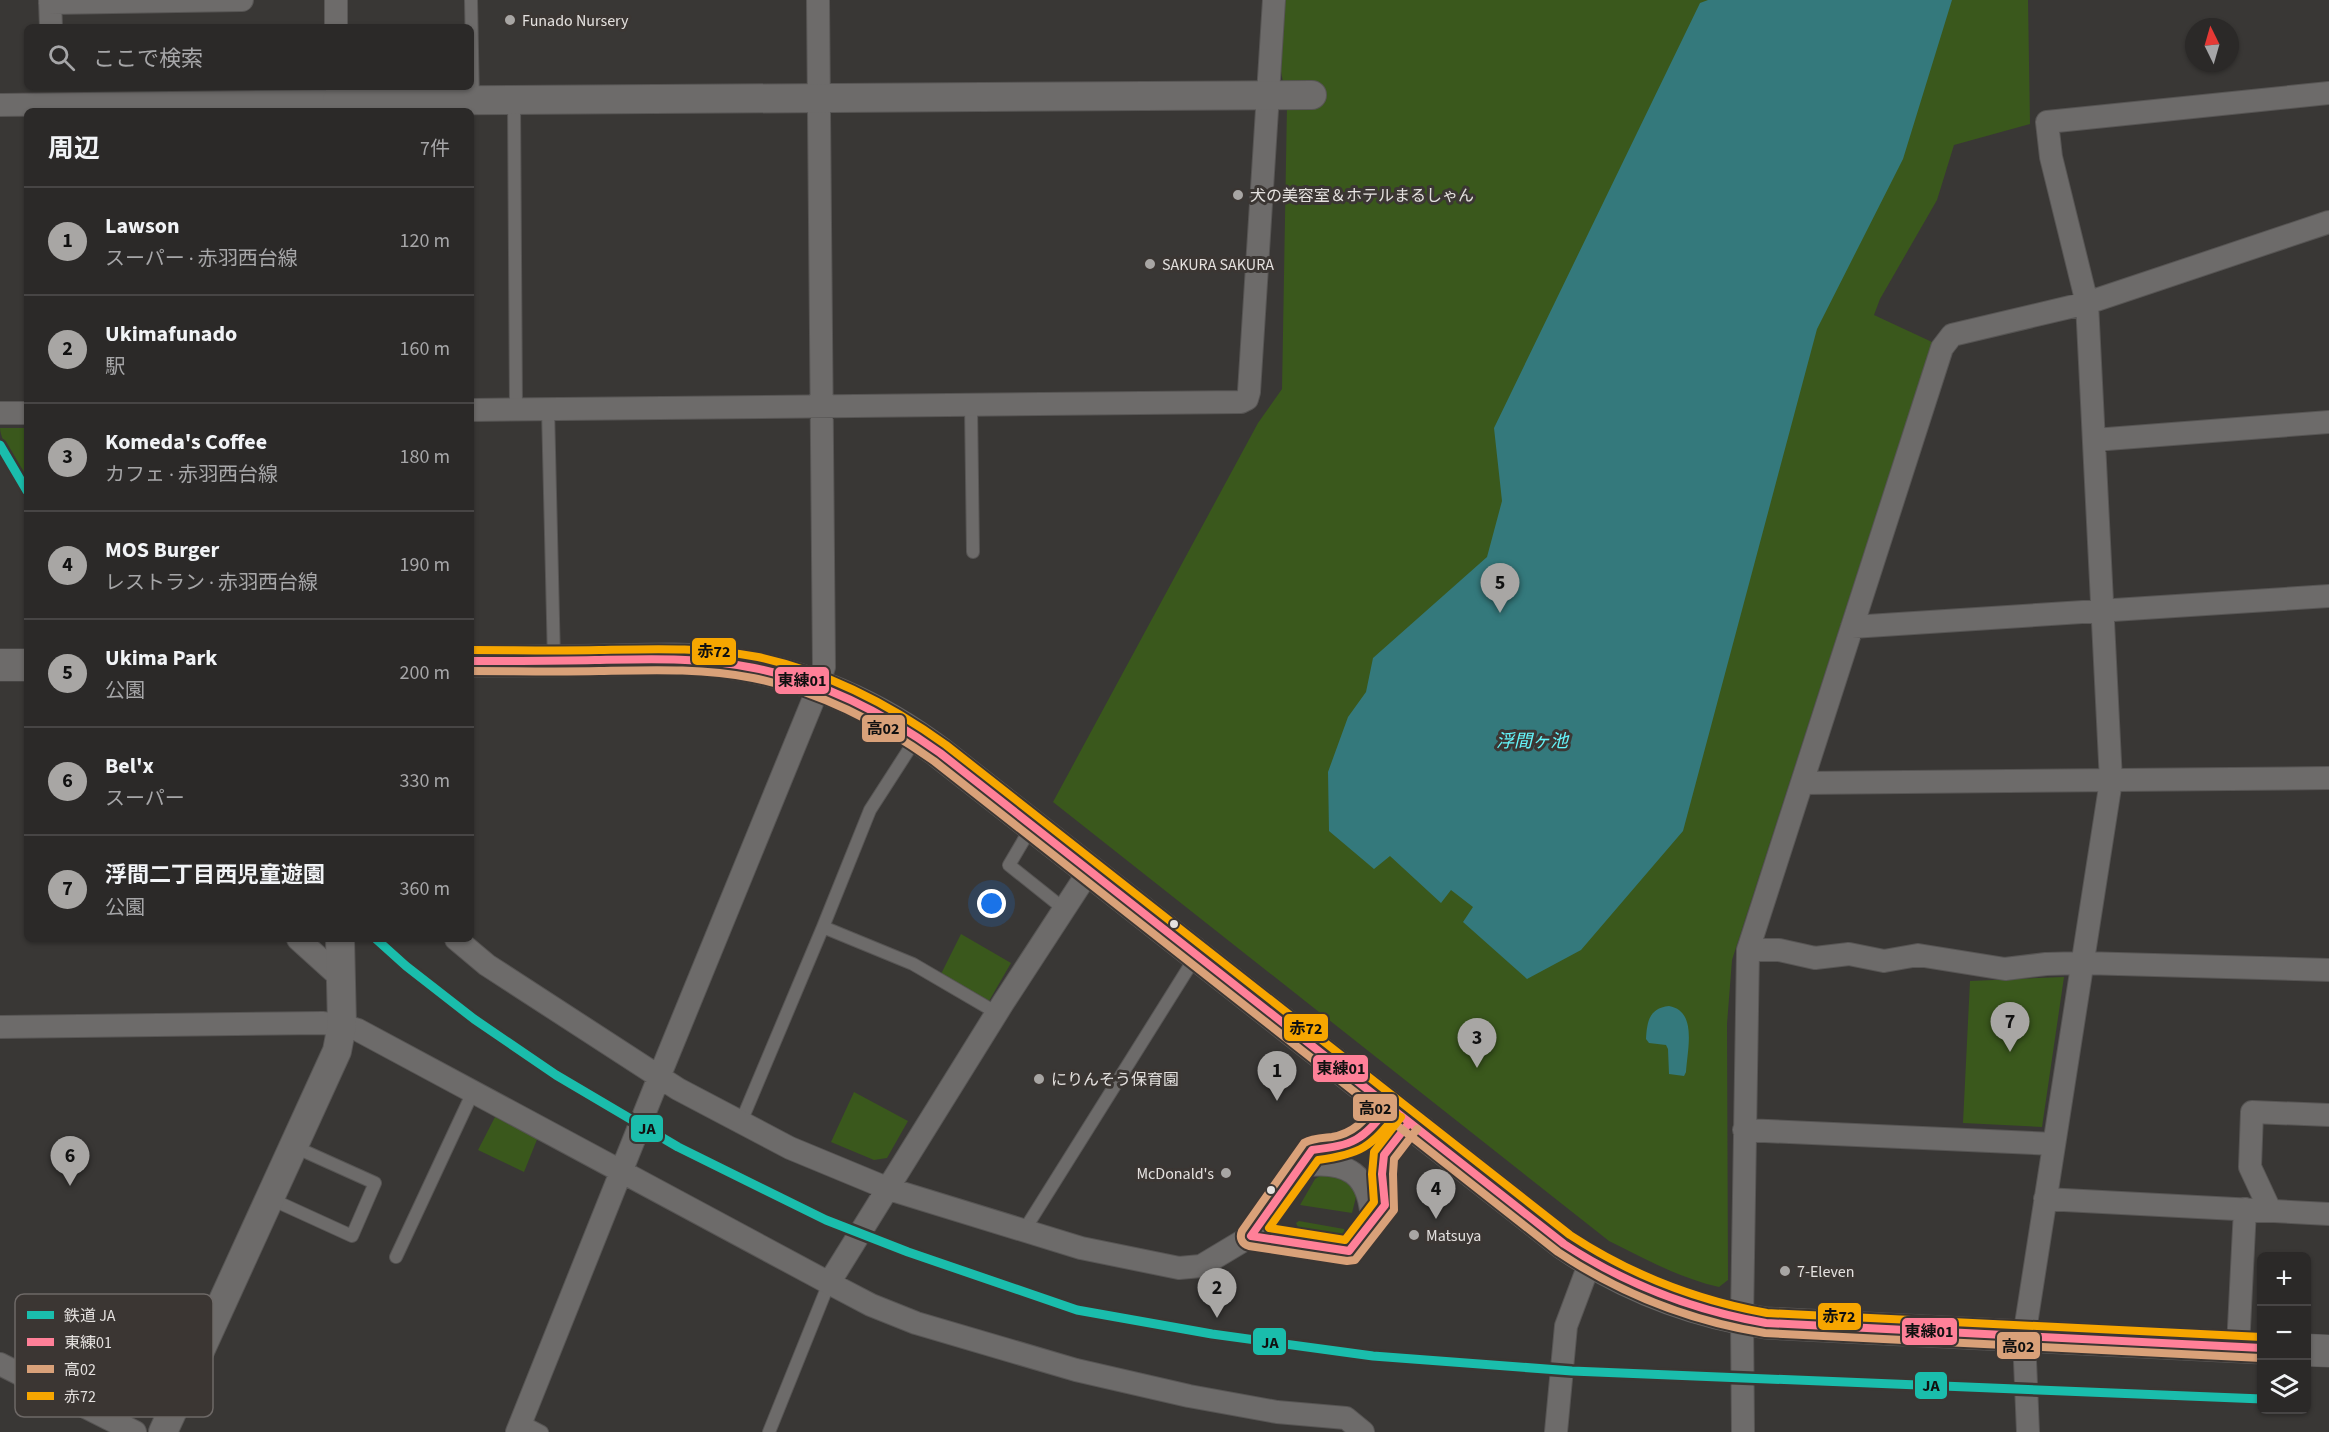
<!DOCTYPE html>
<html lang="ja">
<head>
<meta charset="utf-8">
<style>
  body { margin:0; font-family:"Source Sans 3","Noto Sans JP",sans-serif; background:#333130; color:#f1f3f6 }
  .controls { position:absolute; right:18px; bottom:18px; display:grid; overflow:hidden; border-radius:9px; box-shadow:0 2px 4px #0004 }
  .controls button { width:54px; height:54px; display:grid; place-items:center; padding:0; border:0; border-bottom:2px solid #474545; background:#2b2928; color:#f1f3f6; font:30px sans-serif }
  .compass { position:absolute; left:2185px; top:18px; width:54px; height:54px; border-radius:50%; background:#2b2928; box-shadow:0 2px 4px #0004; rotate:355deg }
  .you { position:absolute; left:992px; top:904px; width:21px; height:21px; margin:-15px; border:4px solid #fff; border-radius:50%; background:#1a73e8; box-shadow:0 0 0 9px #1a73e833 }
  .badge { display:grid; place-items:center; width:39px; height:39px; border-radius:50%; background:#a8a6a4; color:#111; font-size:20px; font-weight:700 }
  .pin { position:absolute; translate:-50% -50px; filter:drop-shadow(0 2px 3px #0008) }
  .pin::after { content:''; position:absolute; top:32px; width:21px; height:18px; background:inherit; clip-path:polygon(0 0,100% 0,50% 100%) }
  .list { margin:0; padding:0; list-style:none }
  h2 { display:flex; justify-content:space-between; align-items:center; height:78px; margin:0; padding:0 24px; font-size:26px }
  h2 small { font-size:20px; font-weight:400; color:#a6a6a8 }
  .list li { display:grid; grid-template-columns:39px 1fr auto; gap:18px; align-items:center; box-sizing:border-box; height:108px; padding:0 24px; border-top:2px solid #474545 }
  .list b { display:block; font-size:22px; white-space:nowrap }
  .list p { margin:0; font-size:20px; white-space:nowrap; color:#a6a6a8 }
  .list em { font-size:20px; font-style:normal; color:#a6a6a8 }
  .icon { flex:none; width:33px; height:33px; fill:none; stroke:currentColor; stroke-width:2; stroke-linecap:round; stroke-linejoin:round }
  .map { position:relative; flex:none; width:2329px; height:1432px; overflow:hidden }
  .search { position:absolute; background:#2b2928; box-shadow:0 2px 4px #0004; left:24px; top:24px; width:450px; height:66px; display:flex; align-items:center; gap:15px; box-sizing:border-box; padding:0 21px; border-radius:9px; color:#a6a6a8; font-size:22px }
  .panel { position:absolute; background:#2b2928; box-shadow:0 2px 4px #0004; left:24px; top:108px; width:450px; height:834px; border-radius:9px }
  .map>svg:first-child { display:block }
  .green { fill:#3a581c }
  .water { fill:#34797c }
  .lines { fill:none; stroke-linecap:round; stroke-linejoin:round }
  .service-casing { stroke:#575554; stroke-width:14 }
  .minor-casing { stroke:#575554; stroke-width:24 }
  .tertiary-casing { stroke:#575554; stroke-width:30 }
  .secondary-casing { stroke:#575554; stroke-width:33 }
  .service { stroke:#6d6b6a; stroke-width:12 }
  .minor { stroke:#6d6b6a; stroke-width:22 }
  .tertiary { stroke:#6d6b6a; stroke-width:28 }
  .secondary { stroke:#6d6b6a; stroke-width:32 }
  .bus-1-casing { stroke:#3b3633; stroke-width:12 }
  .bus-2-casing { stroke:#3b3633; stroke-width:12 }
  .bus-3-casing { stroke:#3b3633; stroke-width:12 }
  .bus-1 { stroke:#ff8098; stroke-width:8 }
  .bus-2 { stroke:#d9a179; stroke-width:8 }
  .bus-3 { stroke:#f7a600; stroke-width:8 }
  .rail-1-casing { stroke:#3b3633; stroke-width:14 }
  .rail-1 { stroke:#1abdac; stroke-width:9 }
  .poi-dot { fill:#a8a6a4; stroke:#3b3633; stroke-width:2 }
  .bus-dot { fill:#e4e1df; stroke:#3b3633; stroke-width:2 }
  .labels { text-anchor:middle; stroke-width:6; stroke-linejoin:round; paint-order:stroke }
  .poi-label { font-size:16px; fill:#e4e1df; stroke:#3b3633; text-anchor:start }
  .water-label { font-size:18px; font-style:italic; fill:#65f6fb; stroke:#3b3633 }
  .key { fill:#3b3633; stroke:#6e6967; stroke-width:1.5 }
  .key-label { font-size:16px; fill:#e4e1df }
  .line-badge { stroke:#3b3633; stroke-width:2 }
  .pale-badge-label { font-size:16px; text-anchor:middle; font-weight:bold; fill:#111 }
</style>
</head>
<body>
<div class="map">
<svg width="2329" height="1432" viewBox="0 0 2329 1432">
  <rect width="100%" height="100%" fill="#393735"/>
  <path class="green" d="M1285,0h743l2,124 -76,21 -17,55 -57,99 -6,16 58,27 -200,618 -5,64 1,256 -9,7c-40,-9 -74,-28 -110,-46l-556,-439 205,-379 24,-34 5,-284 -6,-34z
    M0,428h27v49c-9,-15 -26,-32 -27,-49z
    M961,934l50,29 -22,38 -48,-27z
    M2064,977l-22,150 -79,-4 7,-142z
    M854,1092l54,29 -21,37 -13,2 -43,-18z
    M495,1117l43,20 -14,35 -46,-22z
    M1323,1174l19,1 15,18 -5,20 -52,-8 15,-26z
    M1299,1221l45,8 2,5 -8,6 -36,-4 -6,-13z"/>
  <path class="water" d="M1708,0h244l-49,159 -86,170 -134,502 -102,119 -54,29 -64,-57 10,-15 -22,-17 -10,13 -51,-47 -16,13 -45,-38 -1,-59 20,-55 18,-25 7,-34 114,-101 15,-56 -8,-73 206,-425z
    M1669,1006c29,5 18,45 17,66l-2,4 -15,-2 -1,-25 -2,-4 -17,-2 -3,-4c1,-17 3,-31 23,-33z"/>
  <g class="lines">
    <defs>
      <path id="service" d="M471,0l2,101
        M514,100l2,310
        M971,405l2,147
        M548,409l6,251
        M1032,826l-23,39 55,44
        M823,927l90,37 84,49
        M741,1122l82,-195 47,-117 47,-73
        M271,1199l81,37 23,-53 -80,-36
        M1025,1229l171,-273
        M396,1257l77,-165
        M521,1421l21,11
        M769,1432l60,-149"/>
      <path id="minor" d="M50,0l1,27
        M336,0v27
        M50,3l192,-3
        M0,105l337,-4v-14
        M471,410l770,-8 6,-3 2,-7 25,-392
        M0,413h27
        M2094,440l235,-18
        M1852,627l477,-31
        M1803,783l526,-5
        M298,939l42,38
        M456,939l31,26 191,124 112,59 99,41 192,59 98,20 22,-2 50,-30
        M1748,950h31l36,8 34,-4 35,7 34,-6 87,14 41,-5 37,-1 246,7
        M0,1027l322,-4 20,2 16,5 471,253 42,22 45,18 160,47 113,26 88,16 69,6 17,14
        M1389,1107c-31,38 -28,37 -77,43l-61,86 98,15 36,-46 -3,-31 2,-19 25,-32
        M1744,1130l310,14
        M1301,1166c47,-7 69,8 71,56
        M2045,1199l284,15
        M2270,1210l-20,-43 2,-55 77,3
        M829,1283l174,-280 86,-132
        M2238,1347l7,-138
        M0,1364l135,68
        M517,1432l142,-355 153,-374 12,-36 -6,-667
        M1556,1432l10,-106 24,-64
        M1743,1432l-1,-113 6,-369 194,-602 10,-13 135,-32 242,-81
        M2028,1432l-4,-95 87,-556 -24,-478 -36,-146 -4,-35 282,-29"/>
      <path id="tertiary" d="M337,111v-10l975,-6
        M163,1432l174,-381 5,-26 -2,-86"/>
      <path id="secondary" d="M471,661c46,0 92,0 137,-1 40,-1 80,-3 119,3 77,10 151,43 213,90l624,491c61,42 129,68 202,79l496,25
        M0,665h27
        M2306,1350l23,1"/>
    </defs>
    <use href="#service" class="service-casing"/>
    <use href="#minor" class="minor-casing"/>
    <use href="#tertiary" class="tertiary-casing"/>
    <use href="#secondary" class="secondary-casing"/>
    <use href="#service" class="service"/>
    <use href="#minor" class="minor"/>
    <use href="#tertiary" class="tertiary"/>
    <use href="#secondary" class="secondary"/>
    <defs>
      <path id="bus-1" d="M471,661c41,0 82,0 124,-1 53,-1 106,-3 159,8 69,13 130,45 186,85l624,491c63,41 128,66 202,79l496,25
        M1389,1107c-28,34 -34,38 -77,43l-61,86 98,15 36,-46 -3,-31 2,-19 25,-32"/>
      <path id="bus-2" d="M471,671c43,0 85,1 128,0 52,-1 103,-3 154,7 66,13 126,44 181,83l624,491c63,42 132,69 207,81l496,25
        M1381,1100c-15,18 -25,33 -49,37 -9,1 -20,1 -28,6l-62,88c-3,7 0,13 7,15l98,15 8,-1 39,-50 -1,-36 1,-15 23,-30"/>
      <path id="bus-3" d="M471,650c43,0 85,1 128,0 53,-1 106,-3 159,7 69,15 131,47 188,88l624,490c61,40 125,65 197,78l495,24
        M1397,1114c-27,33 -35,40 -79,46l-49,68 76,12 29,-38 -2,-28 2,-22 27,-35"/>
    </defs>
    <use href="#bus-1" class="bus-1-casing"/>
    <use href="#bus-2" class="bus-2-casing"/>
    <use href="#bus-3" class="bus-3-casing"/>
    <use href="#bus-1" class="bus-1"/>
    <use href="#bus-2" class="bus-2"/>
    <use href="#bus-3" class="bus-3"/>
    <defs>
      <path id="rail-1" d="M0,445l27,46
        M376,939l30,27 68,53 82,56 122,72 148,73 82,32 169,58 135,24 161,22 199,15 690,28"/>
    </defs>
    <use href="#rail-1" class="rail-1-casing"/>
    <use href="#rail-1" class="rail-1"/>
  </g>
  <g class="poi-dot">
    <circle cx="510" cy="20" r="6"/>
    <circle cx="1238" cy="195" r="6"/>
    <circle cx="1150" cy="264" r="6"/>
    <circle cx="1039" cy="1079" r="6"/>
    <circle cx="1226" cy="1173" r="6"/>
    <circle cx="1414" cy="1235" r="6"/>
    <circle cx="1785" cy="1271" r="6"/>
  </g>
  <g class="bus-dot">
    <circle cx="1174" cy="924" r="5"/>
    <circle cx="1271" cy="1190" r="5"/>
  </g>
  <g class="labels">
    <g class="poi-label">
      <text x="522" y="26">Funado Nursery</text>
      <text x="1250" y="201">犬の美容室＆ホテルまるしゃん</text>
      <text x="1162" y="270">SAKURA SAKURA</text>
      <text x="1051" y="1085">にりんそう保育園</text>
      <text x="1214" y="1179" text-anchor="end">McDonald's</text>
      <text x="1426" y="1241">Matsuya</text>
      <text x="1797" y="1277">7-Eleven</text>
    </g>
    <g class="water-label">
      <text x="1532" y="747">浮間ヶ池</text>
    </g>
  </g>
  <rect x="15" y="1294" width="198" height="123" rx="9" class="key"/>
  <rect x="27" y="1311" width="27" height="8" fill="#1abdac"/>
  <rect x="27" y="1338" width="27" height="8" fill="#ff8098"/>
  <rect x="27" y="1365" width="27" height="8" fill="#d9a179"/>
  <rect x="27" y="1392" width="27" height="8" fill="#f7a600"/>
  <g class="key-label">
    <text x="64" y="1321">鉄道 JA</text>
    <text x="64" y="1348">東練01</text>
    <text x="64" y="1375">高02</text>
    <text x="64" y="1402">赤72</text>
  </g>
  <g class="line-badge">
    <rect x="691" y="637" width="46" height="29" rx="6" fill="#f7a600"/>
    <rect x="774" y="666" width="56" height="29" rx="6" fill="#ff8098"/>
    <rect x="861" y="714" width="45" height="29" rx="6" fill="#d9a179"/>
    <rect x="1283" y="1013" width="46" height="29" rx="6" fill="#f7a600"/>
    <rect x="1312" y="1054" width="57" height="29" rx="6" fill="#ff8098"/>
    <rect x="1352" y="1093" width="46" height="29" rx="6" fill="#d9a179"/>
    <rect x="630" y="1114" width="34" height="29" rx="6" fill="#1abdac"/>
    <rect x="1817" y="1302" width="45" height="29" rx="6" fill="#f7a600"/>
    <rect x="1901" y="1317" width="57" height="29" rx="6" fill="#ff8098"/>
    <rect x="1252" y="1327" width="35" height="29" rx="6" fill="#1abdac"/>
    <rect x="1996" y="1331" width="45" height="29" rx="6" fill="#d9a179"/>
    <rect x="1914" y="1371" width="34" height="29" rx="6" fill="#1abdac"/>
  </g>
  <g class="pale-badge-label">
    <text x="714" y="657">赤72</text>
    <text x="802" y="686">東練01</text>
    <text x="883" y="734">高02</text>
    <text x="1306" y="1034">赤72</text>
    <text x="1341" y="1074">東練01</text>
    <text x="1375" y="1114">高02</text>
    <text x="647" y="1134">JA</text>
    <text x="1839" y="1322">赤72</text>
    <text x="1929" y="1337">東練01</text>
    <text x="1270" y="1348">JA</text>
    <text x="2018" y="1352">高02</text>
    <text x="1931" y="1391">JA</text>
  </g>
</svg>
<div class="controls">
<button>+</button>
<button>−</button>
<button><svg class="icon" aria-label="layers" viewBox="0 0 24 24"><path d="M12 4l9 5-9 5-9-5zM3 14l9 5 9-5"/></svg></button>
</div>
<svg class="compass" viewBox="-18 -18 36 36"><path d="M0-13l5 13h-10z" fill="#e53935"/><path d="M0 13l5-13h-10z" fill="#a6a6a8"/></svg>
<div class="you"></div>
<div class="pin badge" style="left:1277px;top:1101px">1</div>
<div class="pin badge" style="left:1217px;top:1318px">2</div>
<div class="pin badge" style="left:1477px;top:1068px">3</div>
<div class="pin badge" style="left:1436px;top:1219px">4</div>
<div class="pin badge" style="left:1500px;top:613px">5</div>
<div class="pin badge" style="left:70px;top:1186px">6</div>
<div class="pin badge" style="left:2010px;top:1052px">7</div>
<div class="search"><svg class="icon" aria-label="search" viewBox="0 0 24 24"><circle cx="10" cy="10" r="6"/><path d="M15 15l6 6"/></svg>ここで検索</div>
<section class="panel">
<h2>周辺<small>7件</small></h2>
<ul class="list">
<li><span class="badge">1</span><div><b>Lawson</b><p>スーパー · 赤羽西台線</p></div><em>120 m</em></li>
<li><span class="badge">2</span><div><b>Ukimafunado</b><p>駅</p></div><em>160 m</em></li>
<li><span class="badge">3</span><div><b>Komeda's Coffee</b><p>カフェ · 赤羽西台線</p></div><em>180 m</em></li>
<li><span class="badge">4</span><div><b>MOS Burger</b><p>レストラン · 赤羽西台線</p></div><em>190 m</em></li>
<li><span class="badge">5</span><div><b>Ukima Park</b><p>公園</p></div><em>200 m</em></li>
<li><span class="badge">6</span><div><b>Bel'x</b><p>スーパー</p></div><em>330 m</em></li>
<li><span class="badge">7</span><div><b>浮間二丁目西児童遊園</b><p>公園</p></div><em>360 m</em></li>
</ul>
</section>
</div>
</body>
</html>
